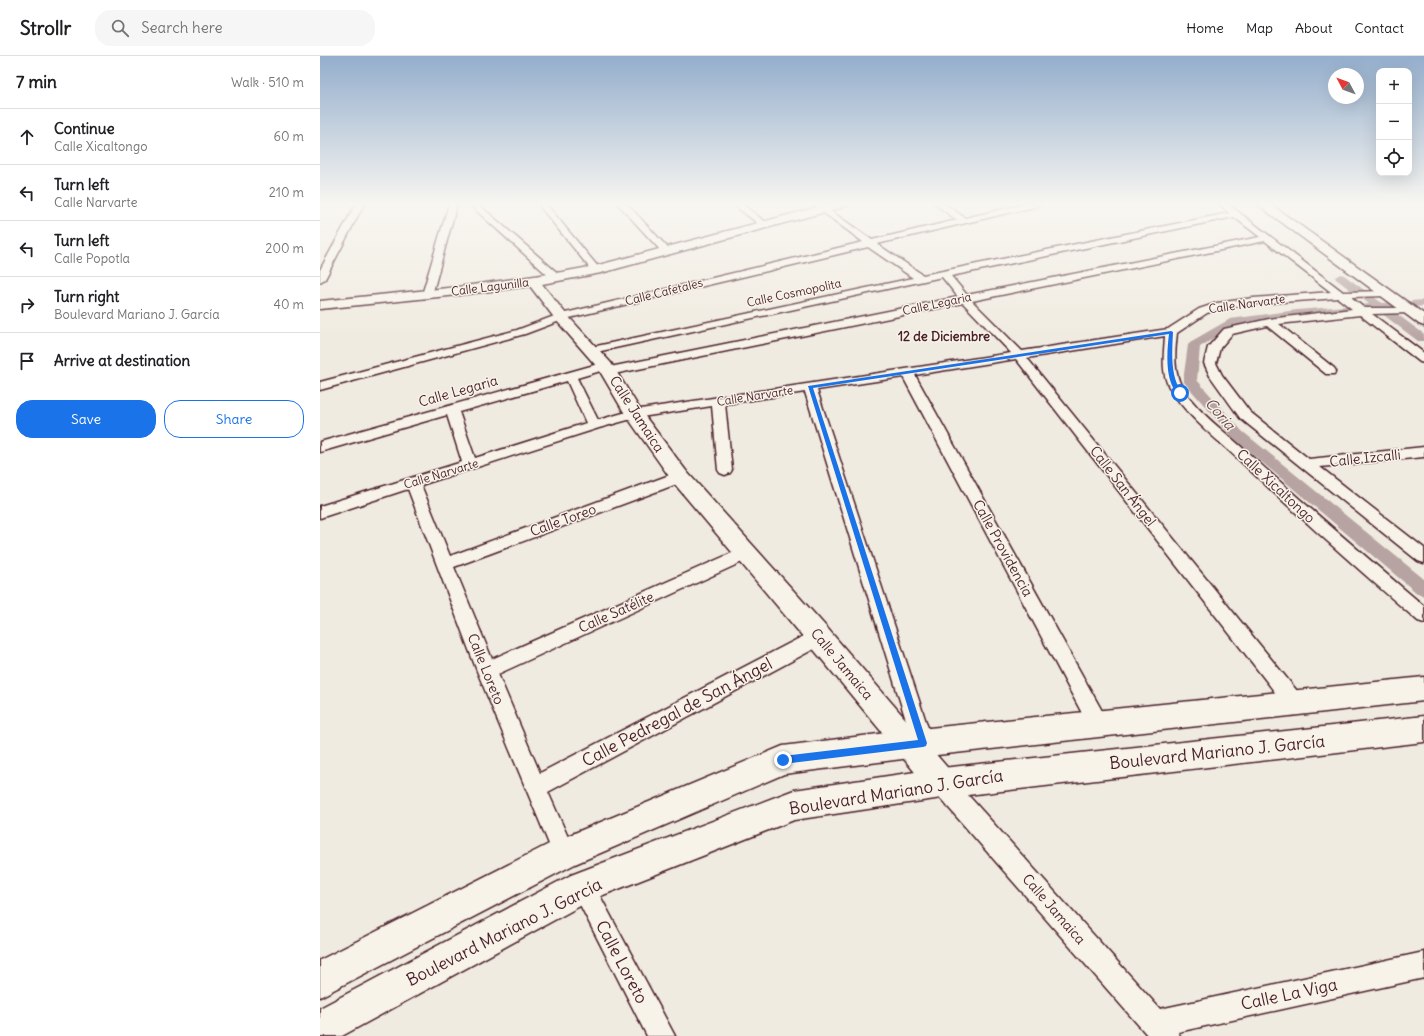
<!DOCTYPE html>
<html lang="en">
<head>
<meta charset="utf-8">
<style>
  body { margin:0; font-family:Delius,sans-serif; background:#f6f6f6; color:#202124 }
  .controls { position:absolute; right:12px; top:12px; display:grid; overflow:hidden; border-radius:8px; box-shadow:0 4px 16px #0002 }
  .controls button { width:36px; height:36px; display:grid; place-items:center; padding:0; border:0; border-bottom:1px solid #e0e0e0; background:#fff; color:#202124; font:20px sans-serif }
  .compass { position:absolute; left:1008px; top:12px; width:36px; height:36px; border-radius:50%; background:#fff; box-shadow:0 4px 16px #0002; rotate:311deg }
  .stop { position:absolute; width:12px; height:12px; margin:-9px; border:3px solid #1a73e8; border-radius:50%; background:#fff }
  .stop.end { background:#1a73e8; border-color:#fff; box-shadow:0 1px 4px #0008 }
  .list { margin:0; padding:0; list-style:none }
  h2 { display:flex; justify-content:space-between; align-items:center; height:52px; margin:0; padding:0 16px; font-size:17px }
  h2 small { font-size:13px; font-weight:400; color:#757577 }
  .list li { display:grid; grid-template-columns:26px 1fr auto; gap:12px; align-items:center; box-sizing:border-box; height:56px; padding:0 16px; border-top:1px solid #e0e0e0 }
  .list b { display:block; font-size:15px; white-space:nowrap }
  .list p { margin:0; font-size:13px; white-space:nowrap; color:#757577 }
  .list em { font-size:13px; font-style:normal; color:#757577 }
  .actions { display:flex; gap:8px; padding:12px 16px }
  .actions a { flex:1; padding:9px 0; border:1px solid #1a73e8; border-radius:16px; text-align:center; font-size:14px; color:#1a73e8 }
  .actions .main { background:#1a73e8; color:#fff }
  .icon { flex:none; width:22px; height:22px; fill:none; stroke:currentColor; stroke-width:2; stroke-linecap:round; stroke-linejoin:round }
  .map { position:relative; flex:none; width:1104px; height:980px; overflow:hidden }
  header { display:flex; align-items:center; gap:24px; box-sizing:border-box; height:56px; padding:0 20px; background:#fff; border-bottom:1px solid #e0e0e0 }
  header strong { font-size:19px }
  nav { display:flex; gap:22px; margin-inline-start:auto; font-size:14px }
  .search { width:280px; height:36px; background:#f6f6f6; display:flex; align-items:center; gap:10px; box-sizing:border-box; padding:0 14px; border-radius:16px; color:#757577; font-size:15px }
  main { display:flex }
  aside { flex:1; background:#fff }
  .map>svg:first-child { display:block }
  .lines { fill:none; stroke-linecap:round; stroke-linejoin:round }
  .canal { fill:#b7a4a2; fill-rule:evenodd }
  .street-casing { stroke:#4a1f2b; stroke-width:3 }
  .secondary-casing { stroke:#4a1f2b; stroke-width:3 }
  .primary-casing { stroke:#4a1f2b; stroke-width:3 }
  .street { fill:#f7f3e8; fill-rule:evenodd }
  .secondary { fill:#f7f3e8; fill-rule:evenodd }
  .primary { fill:#f7f3e8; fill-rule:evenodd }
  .route { fill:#1a73e8 }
  .labels { text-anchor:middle; stroke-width:3; stroke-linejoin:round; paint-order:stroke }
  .far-street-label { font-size:12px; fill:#4a1f2b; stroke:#f7f3e8 }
  .far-quarter-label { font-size:13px; font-weight:bold; fill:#4a1f2b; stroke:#f7f3e8 }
  .street-label { font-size:14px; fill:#4a1f2b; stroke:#f7f3e8 }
  .water-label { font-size:15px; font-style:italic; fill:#704e55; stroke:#f7f3e8 }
  .near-street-label { font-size:17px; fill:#4a1f2b; stroke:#f7f3e8 }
</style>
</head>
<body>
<header>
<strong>Strollr</strong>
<div class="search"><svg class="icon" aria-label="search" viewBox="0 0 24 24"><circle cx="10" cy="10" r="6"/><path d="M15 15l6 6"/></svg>Search here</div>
<nav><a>Home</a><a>Map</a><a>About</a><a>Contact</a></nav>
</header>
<main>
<aside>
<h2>7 min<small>Walk · 510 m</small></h2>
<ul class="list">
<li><svg class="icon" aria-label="ahead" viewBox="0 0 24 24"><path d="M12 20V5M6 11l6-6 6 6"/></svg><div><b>Continue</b><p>Calle Xicaltongo</p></div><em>60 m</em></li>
<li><svg class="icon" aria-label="left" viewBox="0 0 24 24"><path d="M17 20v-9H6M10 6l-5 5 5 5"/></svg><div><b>Turn left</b><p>Calle Narvarte</p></div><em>210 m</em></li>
<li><svg class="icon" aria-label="left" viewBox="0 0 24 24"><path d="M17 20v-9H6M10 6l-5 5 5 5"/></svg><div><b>Turn left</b><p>Calle Popotla</p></div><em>200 m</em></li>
<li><svg class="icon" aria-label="right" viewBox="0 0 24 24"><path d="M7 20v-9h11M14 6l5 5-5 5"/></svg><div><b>Turn right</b><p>Boulevard Mariano J. García</p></div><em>40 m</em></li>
<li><svg class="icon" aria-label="arrive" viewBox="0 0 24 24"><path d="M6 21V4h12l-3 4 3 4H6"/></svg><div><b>Arrive at destination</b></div></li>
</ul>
<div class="actions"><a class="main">Save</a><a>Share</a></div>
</aside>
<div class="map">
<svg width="1104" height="980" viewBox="0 0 1104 980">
  <rect width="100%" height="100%" fill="#f0ebe0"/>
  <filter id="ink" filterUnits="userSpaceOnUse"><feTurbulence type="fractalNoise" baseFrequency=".025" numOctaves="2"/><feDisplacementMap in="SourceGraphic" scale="8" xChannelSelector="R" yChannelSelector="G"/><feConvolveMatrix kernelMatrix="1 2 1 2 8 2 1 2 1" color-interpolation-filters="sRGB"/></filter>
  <g filter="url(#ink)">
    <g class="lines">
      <path class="canal" d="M1020,218l4,1 38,28 42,-3v6l-34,3 34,25v7h-6l-41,-31 -80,6 -64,10 -33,21 -3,33 45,51 182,148v17l-6,-2 -186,-157 -49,-56 5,-36 2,-3 40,-23 67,-9 72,-6 -33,-25 -1,-2z"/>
      <defs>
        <path id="street" d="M36,148h8l-39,75 -5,3v-12z
          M129,148h8l-25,91 -1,2h-8l-1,-2z
          M149,148h9l83,72 1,2 -1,2h-8z
          M218,148h8l53,64 2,2 -2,2h-6z
          M298,148h9l41,44 2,2 -2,2h-6z
          M413,148h9l26,20 -4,3 -3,-1z
          M492,148h9l51,36 85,-20 -22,-16h10l20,14 60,-14h14l-1,2 -161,38 46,31 306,-62 -10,-9h9l115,88 46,-1 1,2 -1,2 -4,1 -34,1 13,11h49l1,2 -1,2 -4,1 -37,1 52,39v10l-4,-1 -60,-47 -81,9 55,44 2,3 -2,3h-8l-59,-48 -35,8 -12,14 -4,15 6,12 28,37 59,47 115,-12v10l-104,10 104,81v15l-6,-2 -178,-143 -30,-42 -6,-13 4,-16 16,-18 45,-10 83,-10 -14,-11 -85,6 -34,5 -12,4 -30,20c-2,18 -4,38 5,54 15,25 42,44 64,64 58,53 118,104 178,155v17l-6,-2c-60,-52 -120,-105 -178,-160 -24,-23 -54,-45 -71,-74 -8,-15 -5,-34 -4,-51l-138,22 275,339 3,6 -3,6 -7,3 -7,-3 -272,-350 -101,16 191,343 3,7 -3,7 -7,3 -7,-3 -189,-355 -86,13 116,353 -3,7 -7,3 -7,-3 -3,-7 -108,-351 -80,12 7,66 -2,3 -5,2 -5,-2 -2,-3 -6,-64 -77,12 -36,10 -178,57 29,71 225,-83 5,-1 5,1 2,4 -2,4 -231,86 38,92 249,-110 6,-2 6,2 2,4 -2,4 -255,117 42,99 273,-142 6,-2 6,2 3,6 -3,6 -277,149 27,61 -3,8 -8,3 -8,-3 -79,-190 -69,-182 -88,29v-12l142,-44 -15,-47 -127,37v-10l285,-80 4,1 1,4 348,-70 -16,-20 -350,76 -4,-1 -2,-2 2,-2 4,-1 321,-69 -45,-31 -303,72 -40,15 -205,56v-8l197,-52 40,-15 306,-73zM914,161l26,20 -293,58 -16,-19zM945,185l66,51 -78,6 -36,5 -18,6 -31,20 -146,22 -50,-50zM643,247l48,50 -377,57 -36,10 -21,-42 27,-8 1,4 4,1zM247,325l19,42 -111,35 -16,-46z
          M622,716l8,3 210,234 264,-57v26l-246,54 2,4h-32l-214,-245 -3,-8 3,-8z
          M263,819l8,4 84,157h-28l-76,-149 4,-8z"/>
        <path id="secondary" d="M510,148h19l-2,2 -246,67 -59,11 24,30 45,49 30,48 46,61 141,157 124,144 5,10 -5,10 -10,5 -10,-5 -122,-148 -137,-163 -48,-68 -27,-46 -42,-48 -26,-34 -72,9 -138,14v-8l138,-14 104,-15 33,-6z
          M937,148h13l154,110v12l-5,-2z"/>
        <path id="primary" d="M1104,621v24l-514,57 -126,16 -209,90 -255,133v-37l233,-118 230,-96 127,-16z
          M1104,660v26l-482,56 -148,22 -201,79 -251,137h-22v-28l251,-133 223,-85 148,-22z"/>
      </defs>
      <use href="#street" class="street-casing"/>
      <use href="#secondary" class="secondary-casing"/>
      <use href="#primary" class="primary-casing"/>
      <use href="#street" class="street"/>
      <use href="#secondary" class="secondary"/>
      <use href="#primary" class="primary"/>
    </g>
  </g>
  <linearGradient id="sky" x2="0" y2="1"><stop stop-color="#94aecc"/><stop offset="0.52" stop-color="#f8f6f1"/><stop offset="1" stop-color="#f8f6f1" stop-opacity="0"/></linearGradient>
  <rect width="1104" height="285" fill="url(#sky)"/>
  <path class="route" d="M851,275l2,1c-1,21 -3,44 9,61l-2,2c-16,-10 -13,-45 -11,-61l-356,54 114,355 -1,3 -3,1 -140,17 -3,-1 -1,-3 1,-3 3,-1 135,-16 -110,-354z"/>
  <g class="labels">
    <g class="far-street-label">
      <text transform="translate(170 231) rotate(-7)" y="4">Calle Lagunilla</text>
      <text transform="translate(344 236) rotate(-14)" y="4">Calle Cafetales</text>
      <text transform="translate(474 237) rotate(-12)" y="4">Calle Cosmopolita</text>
      <text transform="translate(617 248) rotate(-12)" y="4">Calle Legaria</text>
      <text transform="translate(927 248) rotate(-8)" y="4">Calle Narvarte</text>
      <text transform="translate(435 340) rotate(-9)" y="4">Calle Narvarte</text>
      <text transform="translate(121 418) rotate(-17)" y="4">Calle Narvarte</text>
    </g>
    <g class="far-quarter-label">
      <text x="624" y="285">12 de Diciembre</text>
    </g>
    <g class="street-label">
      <text transform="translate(138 335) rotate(-16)" y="5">Calle Legaria</text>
      <text transform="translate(317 358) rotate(57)" y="5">Calle Jamaica</text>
      <text transform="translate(1045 402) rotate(-6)" y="5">Calle Izcalli</text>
      <text transform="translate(803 430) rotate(52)" y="5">Calle San Ángel</text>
      <text transform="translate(956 430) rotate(43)" y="5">Calle Xicaltongo</text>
      <text transform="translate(243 464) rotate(-20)" y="5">Calle Toreo</text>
      <text transform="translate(683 492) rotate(61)" y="5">Calle Providencia</text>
      <text transform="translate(296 556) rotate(-24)" y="5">Calle Satélite</text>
      <text transform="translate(522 608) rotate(50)" y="5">Calle Jamaica</text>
      <text transform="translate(166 613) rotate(68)" y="5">Calle Loreto</text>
      <text transform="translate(734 853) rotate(49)" y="5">Calle Jamaica</text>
    </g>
    <g class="water-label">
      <text transform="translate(900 358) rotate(49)" y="5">Coria</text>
    </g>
    <g class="near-street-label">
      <text transform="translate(357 656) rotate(-28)" y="6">Calle Pedregal de San Ángel</text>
      <text transform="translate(897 696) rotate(-6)" y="6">Boulevard Mariano J. García</text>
      <text transform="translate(576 736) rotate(-9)" y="6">Boulevard Mariano J. García</text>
      <text transform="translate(184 876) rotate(-27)" y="6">Boulevard Mariano J. García</text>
      <text transform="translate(302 906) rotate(62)" y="6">Calle Loreto</text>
      <text transform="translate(969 938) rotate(-12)" y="6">Calle La Viga</text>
    </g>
  </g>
</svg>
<div class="controls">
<button>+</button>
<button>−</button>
<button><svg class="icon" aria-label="locate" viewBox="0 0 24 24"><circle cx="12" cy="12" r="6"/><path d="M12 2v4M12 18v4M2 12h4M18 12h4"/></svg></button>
</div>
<svg class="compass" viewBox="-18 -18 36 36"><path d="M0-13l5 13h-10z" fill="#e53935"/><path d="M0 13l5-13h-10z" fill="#757577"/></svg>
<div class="stop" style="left:860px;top:337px"></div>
<div class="stop end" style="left:463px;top:704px"></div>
</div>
</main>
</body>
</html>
